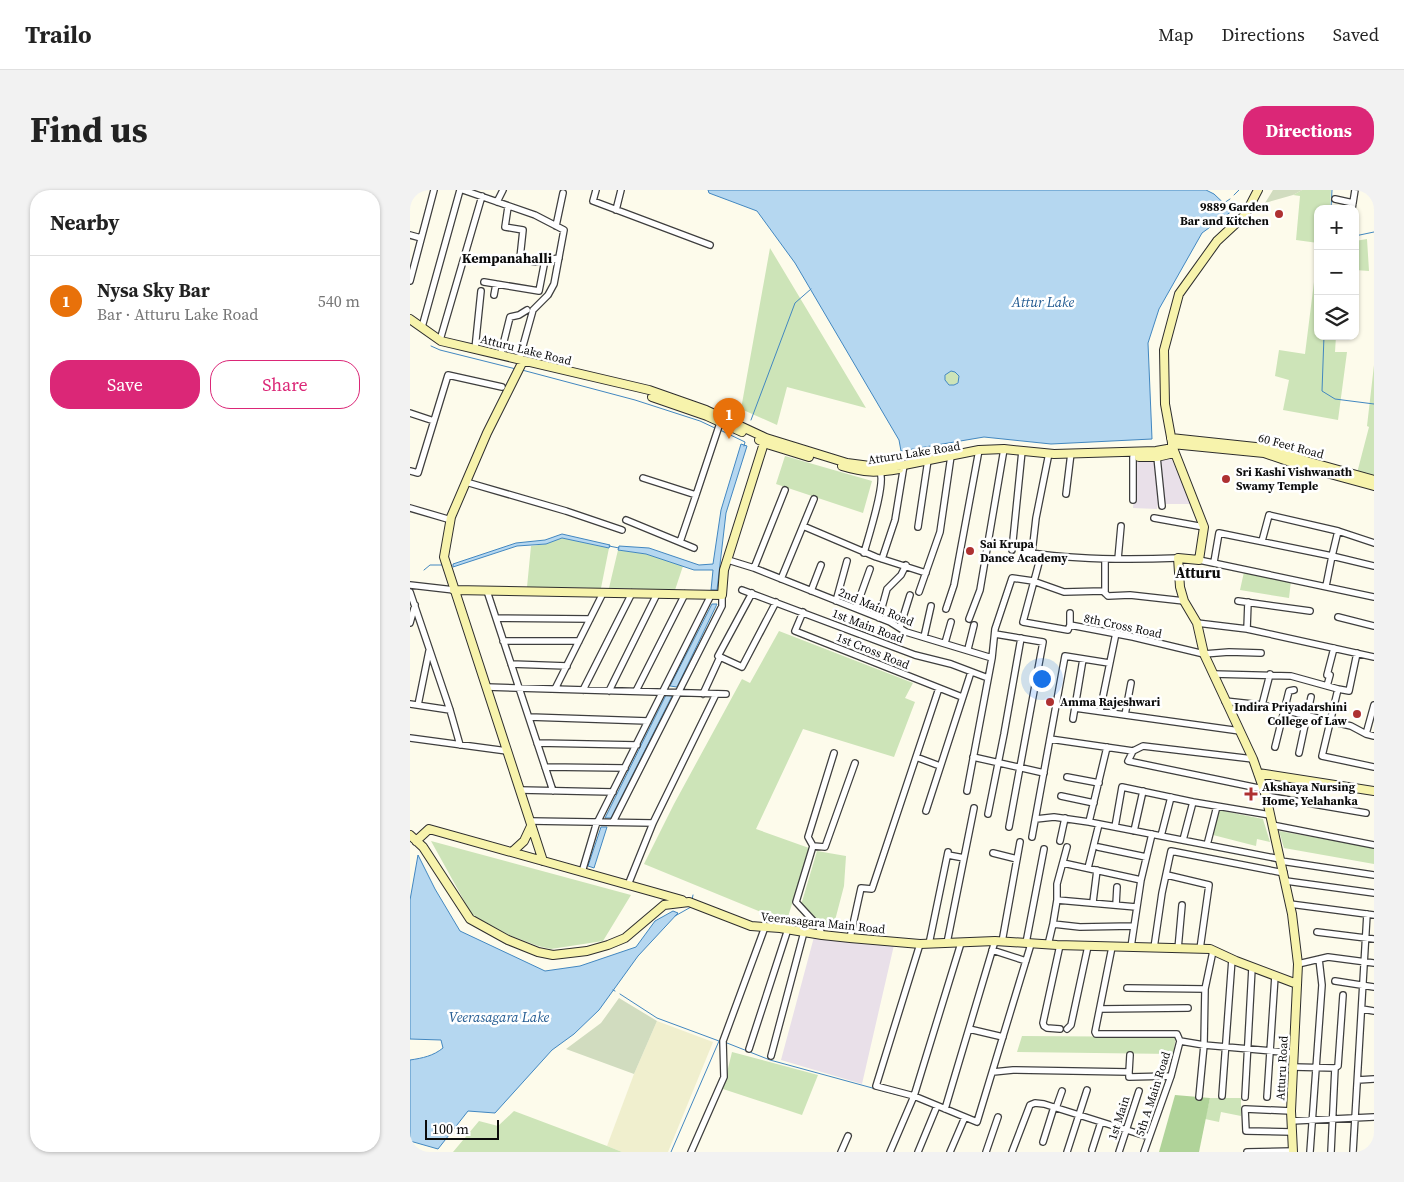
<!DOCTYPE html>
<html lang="en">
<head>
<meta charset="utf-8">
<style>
  body { margin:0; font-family:"Source Serif 4",serif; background:#f2f2f2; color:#222 }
  .controls { position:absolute; right:15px; top:15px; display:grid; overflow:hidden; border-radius:10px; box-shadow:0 1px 4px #0004 }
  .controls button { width:45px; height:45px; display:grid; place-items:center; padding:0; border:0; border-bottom:1px solid #e0e0e0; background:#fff; color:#222; font:25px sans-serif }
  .scale { position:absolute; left:15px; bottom:12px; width:74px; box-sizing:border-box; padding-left:5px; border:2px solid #0b0b0b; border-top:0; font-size:14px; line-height:18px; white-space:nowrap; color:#0b0b0b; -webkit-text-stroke:4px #fff; paint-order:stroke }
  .you { position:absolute; left:631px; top:488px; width:18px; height:18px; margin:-12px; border:4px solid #fff; border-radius:50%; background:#1a73e8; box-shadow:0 0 0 8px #1a73e833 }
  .badge { display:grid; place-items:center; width:32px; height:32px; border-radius:50%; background:#db2777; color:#fff; font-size:16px; font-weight:700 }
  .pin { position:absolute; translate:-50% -41px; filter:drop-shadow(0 1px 2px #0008) }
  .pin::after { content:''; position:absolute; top:26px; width:18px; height:15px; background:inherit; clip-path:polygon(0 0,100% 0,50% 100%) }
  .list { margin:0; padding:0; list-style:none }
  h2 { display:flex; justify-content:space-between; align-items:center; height:65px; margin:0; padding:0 20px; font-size:21px }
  h2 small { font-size:16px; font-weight:400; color:#767676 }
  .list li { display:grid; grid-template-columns:32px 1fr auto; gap:15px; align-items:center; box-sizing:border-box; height:90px; padding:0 20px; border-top:1px solid #e0e0e0 }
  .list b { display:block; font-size:19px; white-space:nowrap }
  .list p { margin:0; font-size:16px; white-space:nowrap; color:#767676 }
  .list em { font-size:16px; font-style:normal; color:#767676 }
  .actions { display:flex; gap:10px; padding:15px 20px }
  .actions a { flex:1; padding:11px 0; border:1px solid #db2777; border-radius:20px; text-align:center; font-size:18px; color:#db2777 }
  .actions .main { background:#db2777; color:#fff }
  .icon { flex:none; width:28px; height:28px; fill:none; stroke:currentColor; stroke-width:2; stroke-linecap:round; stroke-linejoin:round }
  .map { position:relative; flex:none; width:964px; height:962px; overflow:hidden; border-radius:20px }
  header { display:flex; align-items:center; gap:30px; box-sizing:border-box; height:70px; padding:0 25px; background:#fff; border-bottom:1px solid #e0e0e0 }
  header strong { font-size:24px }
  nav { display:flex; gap:28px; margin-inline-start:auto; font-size:18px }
  .intro { display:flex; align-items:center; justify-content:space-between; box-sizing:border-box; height:120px; padding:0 30px }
  h1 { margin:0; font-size:35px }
  .button { padding:12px 22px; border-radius:20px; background:#db2777; color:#fff; font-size:18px; font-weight:700 }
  main { display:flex; gap:30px; padding:0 30px }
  aside { flex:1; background:#fff; border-radius:20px; box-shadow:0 1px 4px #0004 }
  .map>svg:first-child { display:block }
  .industrial { fill:#e9e0e9 }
  .farmland { fill:#f0efce }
  .green { fill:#cde4b8 }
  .forest { fill:#b0d399 }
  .cemetery { fill:#d1dcbf }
  .water { fill:#b5d7f0; stroke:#4287c0; fill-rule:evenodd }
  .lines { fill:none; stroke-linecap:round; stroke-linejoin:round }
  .stream { stroke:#4287c0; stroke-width:1 }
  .street-casing { stroke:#3e3e3e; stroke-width:8 }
  .secondary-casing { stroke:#2d2d2d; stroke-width:10 }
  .street { stroke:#fff; stroke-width:5.5 }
  .secondary { stroke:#f7f3ac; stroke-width:8 }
  .poi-dot { fill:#ae3131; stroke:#fff; stroke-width:2 }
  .labels { text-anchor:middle; stroke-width:5; stroke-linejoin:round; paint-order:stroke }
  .poi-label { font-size:12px; font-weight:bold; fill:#0b0b0b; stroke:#fff; text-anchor:start }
  .street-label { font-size:12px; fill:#0b0b0b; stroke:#fff }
  .neighbourhood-label { font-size:14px; font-weight:bold; fill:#0b0b0b; stroke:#fff }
  .water-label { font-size:14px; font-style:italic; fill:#215a91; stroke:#fff }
  .quarter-label { font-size:15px; font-weight:bold; fill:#0b0b0b; stroke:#fff }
</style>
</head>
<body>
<header>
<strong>Trailo</strong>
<nav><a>Map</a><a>Directions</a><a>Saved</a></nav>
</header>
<div class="intro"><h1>Find us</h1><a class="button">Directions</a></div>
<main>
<aside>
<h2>Nearby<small></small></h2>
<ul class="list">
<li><span class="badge" style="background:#e8710a">1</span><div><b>Nysa Sky Bar</b><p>Bar · Atturu Lake Road</p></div><em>540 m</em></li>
</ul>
<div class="actions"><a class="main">Save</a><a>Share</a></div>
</aside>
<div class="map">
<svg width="964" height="962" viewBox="0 0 964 962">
  <rect width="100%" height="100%" fill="#fdfbeb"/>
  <path class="industrial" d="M761,268l21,46h-34l-1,5 -24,-1 3,-47z
    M404,747l80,8 -32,139 -81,-24z"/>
  <path class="farmland" d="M247,831l56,21 -45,110h-46l-15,-6 27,-72z"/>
  <path class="green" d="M892,0h29l-1,19h-12v34l-22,-3 4,-44 -7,-1z
    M957,49l2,32 -14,-1v-29z
    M360,58l96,160 -79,-21 -10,38 -36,-16z
    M908,60v86h18l-1,16h12l-9,68 -55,-10 6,-30 -14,-4 4,-26 26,4z
    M964,175v113l-17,-5 12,-46 -2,-1z
    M535 188a7 7 0 1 1 14 0a7 7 0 1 1-14 0Z
    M375,266l87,25 -9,32 -87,-29z
    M152,348l47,10 -8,40 -74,-1 4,-41 15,-2z
    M208,360l28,4 37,12 -8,24 -66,-2z
    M834,382l47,9 -2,17 -49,-8z
    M369,441l134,52 -8,15 10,4 -21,55 -91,-28 -47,100 53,19 -21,69 -20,-2 -124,-51 30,-60 68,-125 8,4z
    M808,620l45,9 7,23 -13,-3 -1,7 -43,-11z
    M869,641l95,17v16l-90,-16z
    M21,651l200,54 -28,46 -52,8 -13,-3 -29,-11 -37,-20z
    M407,661l29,5 -2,30 -11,42 -11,-2 -21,-21z
    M612,846l154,1 -3,17 -156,-2z
    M322,862l86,23 -16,40 -79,-26z
    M800,908h31v18l-20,-4 -2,10 -14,-3z
    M104,921l93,35 15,6h-169l26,-31 19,5z"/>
  <path class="forest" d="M765,905l35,3 -11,54h-40z"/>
  <path class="cemetery" d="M863,0h29l-9,5 -28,8z
    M209,808l38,23 -23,53 -68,-25 35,-26z"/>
  <path class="water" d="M298,0h498l8,4 18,17 -30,22 -43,76 -11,34 4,96 -101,5 -67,-7 -83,14 -2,-11 -104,-177 -38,-52 -48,-18zM541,181l4,1 4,4 -1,7 -4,2h-5l-4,-5v-5z
    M331,254l6,2 -21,67 -9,77h-6l2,-20h-19l-48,-16 -28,-4 1,-4 30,2 50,17 14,-1 8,-54z
    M152,344l48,11 -1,3 -47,-10 -16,6 -29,2 -64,21v-3l63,-21 29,-3z
    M302,414h5l-40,83 -7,-1z
    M256,505l6,1 -61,122h-6z
    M191,637h6l-13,41 -6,-2z
    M8,665l17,34 25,42 85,40 35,-5 56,-19 19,-26 18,-10 5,2 -40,43 -39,54 -25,24 -22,16 -57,63 -27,-2 -30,38 -28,-8v-81c13,-2 23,-4 33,-12l-2,-8 -31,-1v-139z"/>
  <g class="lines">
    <path class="stream" d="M824,5l5,-5
      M814,13l6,-4
      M921,19l1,-19
      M945,46l19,-4
      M914,146l-2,55 13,8 39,5
      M21,156l9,4 76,19
      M112,180l113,30 65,21 17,8
      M341,230l44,-117 16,-14
      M310,240l25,12 -1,4
      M199,356l10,2
      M14,380l6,-5h13
      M282,710l1,-5
      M265,726l16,-9
      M203,800l2,1
      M210,804l37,24 62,23 -48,111
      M317,853l43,17 128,35"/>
    <defs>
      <path id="street" d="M53,0l72,25 29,15 -10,54 -6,11 -15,15 -14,50
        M186,0l-3,11 117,44
        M925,9l18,4
        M87,12l6,-12
        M98,17l-3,20 18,3 -3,28 14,4 25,-4
        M942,19l3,-19
        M206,20l5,-20
        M146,36l7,-33
        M0,45l11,3
        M0,91l24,-91
        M74,92l55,9 6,-31
        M84,105l2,-11
        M12,137l38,-137
        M30,150l42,-144
        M65,159l6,-58
        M91,163l9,-36 9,-2 8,-5
        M0,223l24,8
        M639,263l-13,65 -4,35c48,7 97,7 146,5
        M747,267l5,49
        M0,281l8,2 30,-98 54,12
        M233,288l53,17 25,-75
        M56,292l100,29 56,19
        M656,304l5,-41
        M723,310v-43
        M0,318l41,12
        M744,328l50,9
        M216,330l68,28
        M393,336l73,31 50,16
        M508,337l10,-67
        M928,341l-6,25 42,10
        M852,351l7,-26 69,16 36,12
        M270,352l16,-47
        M602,360l10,-99
        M613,362l9,1
        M454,363c4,-15 22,-70 16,-81
        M631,365l-18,67 45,8 2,-5 63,12 71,17 25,-2 32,1
        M472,369l13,-39 9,-55
        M708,369l3,-33
        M318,370l26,8 31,-78
        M789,370l175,37
        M804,372l5,-29 113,23 -6,30
        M344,378l136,54 16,10 86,26
        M371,389l33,-80
        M0,395l44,5
        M332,400l173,65 36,9 37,14
        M77,401l66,200
        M401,401l10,-26
        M0,402l40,118 10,35
        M509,402l21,-60 11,-76
        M342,403l-34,63 24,11 34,-65
        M695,403v-34
        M426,411l11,-40
        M828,411l72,10
        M446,418l14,-39
        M536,419l8,-24 25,-135
        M393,422l-8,19 167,66
        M660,423v12
        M928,427l36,9
        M86,428l94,1
        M469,428l8,-29 14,-14 5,-10
        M559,429l11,-29 24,-141
        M0,433l5,-18
        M787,433l50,6 127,28
        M490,437l10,-32
        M837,439l1,-27
        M585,444l48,8 -34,185
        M514,447l7,-31
        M93,451h76
        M535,453l6,-21
        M558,459l6,-24
        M101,474l56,2
        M803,484l78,2 47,13 -16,67 52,11
        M917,496l3,-11h-3l7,-27
        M76,497l240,7
        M145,499l48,-96
        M928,499l11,2 8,-38
        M173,500l49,-97
        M199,501l48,-97
        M226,501l49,-97
        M293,504l17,-37
        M815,511l37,4 89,21 15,8 8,2
        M0,514l40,6
        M8,515l11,-54
        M852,515l8,-31
        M665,518l165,23
        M690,521l16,-78
        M715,525l6,-32
        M119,527l119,4
        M663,529l10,-60
        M956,544l8,-29
        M0,548l97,13
        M640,549l83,12 10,-5 110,13
        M127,553l100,2
        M865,557l14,-56 5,-1
        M723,561l-5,10 135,28
        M889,563l12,-56
        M506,567l24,9
        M563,567l71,16
        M135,577l80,1
        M657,587l32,6
        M110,600l93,2
        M557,601l25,-133 3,-29 17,-51 21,3 31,11 39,-1 5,5 22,-1 54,6
        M651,606l33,7
        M856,606l100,17
        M516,621l45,-139
        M578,624l16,-80 17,-96
        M626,629l18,-2 35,5 191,37
        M120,631l123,2
        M203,632l109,-216v-11
        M679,632l18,-75
        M862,635l102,20
        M705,637l7,-40 71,15 77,13
        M724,641l9,-40
        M751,646l10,-39
        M622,647l33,-181 44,7
        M773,650l10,-38
        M650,651l5,-23
        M797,655l10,-39
        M403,656l-5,-9 26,-84
        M688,657l48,10
        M583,663l24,6
        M538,665l16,3
        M871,671l93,14
        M653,673l78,17
        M678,678l11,-44
        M172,682l14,-47 115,-230
        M757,685l42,10 -9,64
        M876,691l88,12
        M218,695l25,-62 63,-129
        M647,710v-16l10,-37
        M683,712l4,-32
        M880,714l84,11
        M706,715l1,-18
        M643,734l4,-24 79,7
        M907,742l57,7
        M412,745l-3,-8 -23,-25 17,-56 12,1 30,-84
        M440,748l11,-50 11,1 67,-201
        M592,752l18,-100
        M537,753l27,-135
        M616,753l18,-94
        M510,754l-44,142 38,10 63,26 54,-178
        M519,754l19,-92
        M638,755l5,-21 27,3 53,-1
        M650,755l-17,78 1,3 3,2 13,1
        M702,757l-17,85 1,2h81l3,7
        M721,757l10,-67 11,-46
        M744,758l8,-55 9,-42 113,22
        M768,759l4,-44
        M582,760l34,11
        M888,774l30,-7 46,6
        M925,791l39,6
        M717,798l78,1
        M690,819l88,-1
        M952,819l12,2
        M559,839l34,8
        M657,839l4,-4 17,-79
        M770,851l24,4 90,8
        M339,859l39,-120
        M361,866l33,-124
        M883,877l42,1
        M583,882l20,-2 116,2v5l42,-1
        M719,882l1,-17
        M948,890l16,-1
        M812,906l10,-137
        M789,907l5,-52 1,-56 8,-38
        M835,907l7,-129
        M857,907l8,-121
        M646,918l6,-17
        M535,919l50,-168
        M881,921l-46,-2 1,22 46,1
        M881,931l83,-4
        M633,952l11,-35
        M682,960l9,-28
        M281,962l33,-75 -1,-36 42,-114
        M431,962l7,-16
        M480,962l24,-56 47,-153
        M508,962l19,-46
        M540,962l15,-35
        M576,962l12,-35
        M602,962l18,-47 5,-2 9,1 105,33
        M657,962l20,-62
        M709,962l20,-61
        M734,962l27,-76 9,-35
        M837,962l46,-1
        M900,962l12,-167 -3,-26
        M921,962l4,-84 3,-2 5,-71
        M943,962l14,-238"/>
      <path id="secondary" d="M848,0l-13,25 -28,26 -38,53 -15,56 1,54 8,44 31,79 -5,33 -21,-2 2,29 4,14 13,22 7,31 49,105 13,37 26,118 6,50 -7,147 2,41
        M0,129l31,22 208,49 57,20 60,28 81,25 23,3 34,-1 75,-15 25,-1 50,5 102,-3 17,-3
        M113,171l-36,72 -36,84 -7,40 99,304
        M242,207l55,19 35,16
        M761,248l94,10 45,14 64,18
        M349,250l11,5 39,12
        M762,254l92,9 44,15 66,18
        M729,267h18l17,-4
        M432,276c23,7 34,7 57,3
        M44,400l268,5 2,-25 40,-127
        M848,583l116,18
        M0,645l13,12 47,72 38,21 30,12 15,3 34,-4 21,-6 17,-7 39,-33 25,-3 62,24 29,2 42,7 28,3 70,6 75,-3 62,4 153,4 26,12 61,23
        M6,651l13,-12 253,71
        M102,662l12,-11 7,-15
        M0,961l2,1"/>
    </defs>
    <use href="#street" class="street-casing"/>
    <use href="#secondary" class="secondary-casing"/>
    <use href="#street" class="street"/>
    <use href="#secondary" class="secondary"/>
  </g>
  <g class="poi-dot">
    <circle cx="869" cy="24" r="5"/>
    <circle cx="816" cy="289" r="5"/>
    <circle cx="560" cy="361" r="5"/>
    <circle cx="640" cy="512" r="5"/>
    <circle cx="947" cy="524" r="5"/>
    <path d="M838.5 596.5h5v5h5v5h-5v5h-5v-5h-5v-5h5z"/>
  </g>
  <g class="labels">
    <g class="poi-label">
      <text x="859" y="21" text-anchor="end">9889 Garden<tspan x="859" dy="14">Bar and Kitchen</tspan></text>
      <text x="826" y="286">Sri Kashi Vishwanath<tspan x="826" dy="14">Swamy Temple</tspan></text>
      <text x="570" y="358">Sai Krupa<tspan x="570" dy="14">Dance Academy</tspan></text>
      <text x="650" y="516">Amma Rajeshwari</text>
      <text x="937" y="521" text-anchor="end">Indira Priyadarshini<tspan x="937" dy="14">College of Law</tspan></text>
      <text x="852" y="601">Akshaya Nursing<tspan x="852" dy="14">Home, Yelahanka</tspan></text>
    </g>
    <g class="street-label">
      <text transform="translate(116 160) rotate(14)" y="4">Atturu Lake Road</text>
      <text transform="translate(881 256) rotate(15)" y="4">60 Feet Road</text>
      <text transform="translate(504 263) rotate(-9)" y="4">Atturu Lake Road</text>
      <text transform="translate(466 417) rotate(23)" y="4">2nd Main Road</text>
      <text transform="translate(458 436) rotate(21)" y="4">1st Main Road</text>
      <text transform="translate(713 436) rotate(12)" y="4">8th Cross Road</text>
      <text transform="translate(463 461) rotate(22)" y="4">1st Cross Road</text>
      <text transform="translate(413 733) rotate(6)" y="4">Veerasagara Main Road</text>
      <text transform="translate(872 878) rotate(-87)" y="4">Atturu Road</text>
      <text transform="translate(743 904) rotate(-72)" y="4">5th A Main Road</text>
      <text transform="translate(709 928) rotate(-72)" y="4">1st Main</text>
    </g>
    <g class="neighbourhood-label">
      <text x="97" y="73">Kempanahalli</text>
    </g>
    <g class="water-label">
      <text x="633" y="117">Attur Lake</text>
      <text x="89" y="832">Veerasagara Lake</text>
    </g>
    <g class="quarter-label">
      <text x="788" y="388">Atturu</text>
    </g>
  </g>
</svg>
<div class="controls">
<button>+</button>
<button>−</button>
<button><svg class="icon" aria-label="layers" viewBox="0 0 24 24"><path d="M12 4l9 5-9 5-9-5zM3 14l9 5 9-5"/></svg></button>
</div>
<div class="scale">100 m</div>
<div class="you"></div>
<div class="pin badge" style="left:319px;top:249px;background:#e8710a">1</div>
</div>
</main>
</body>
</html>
